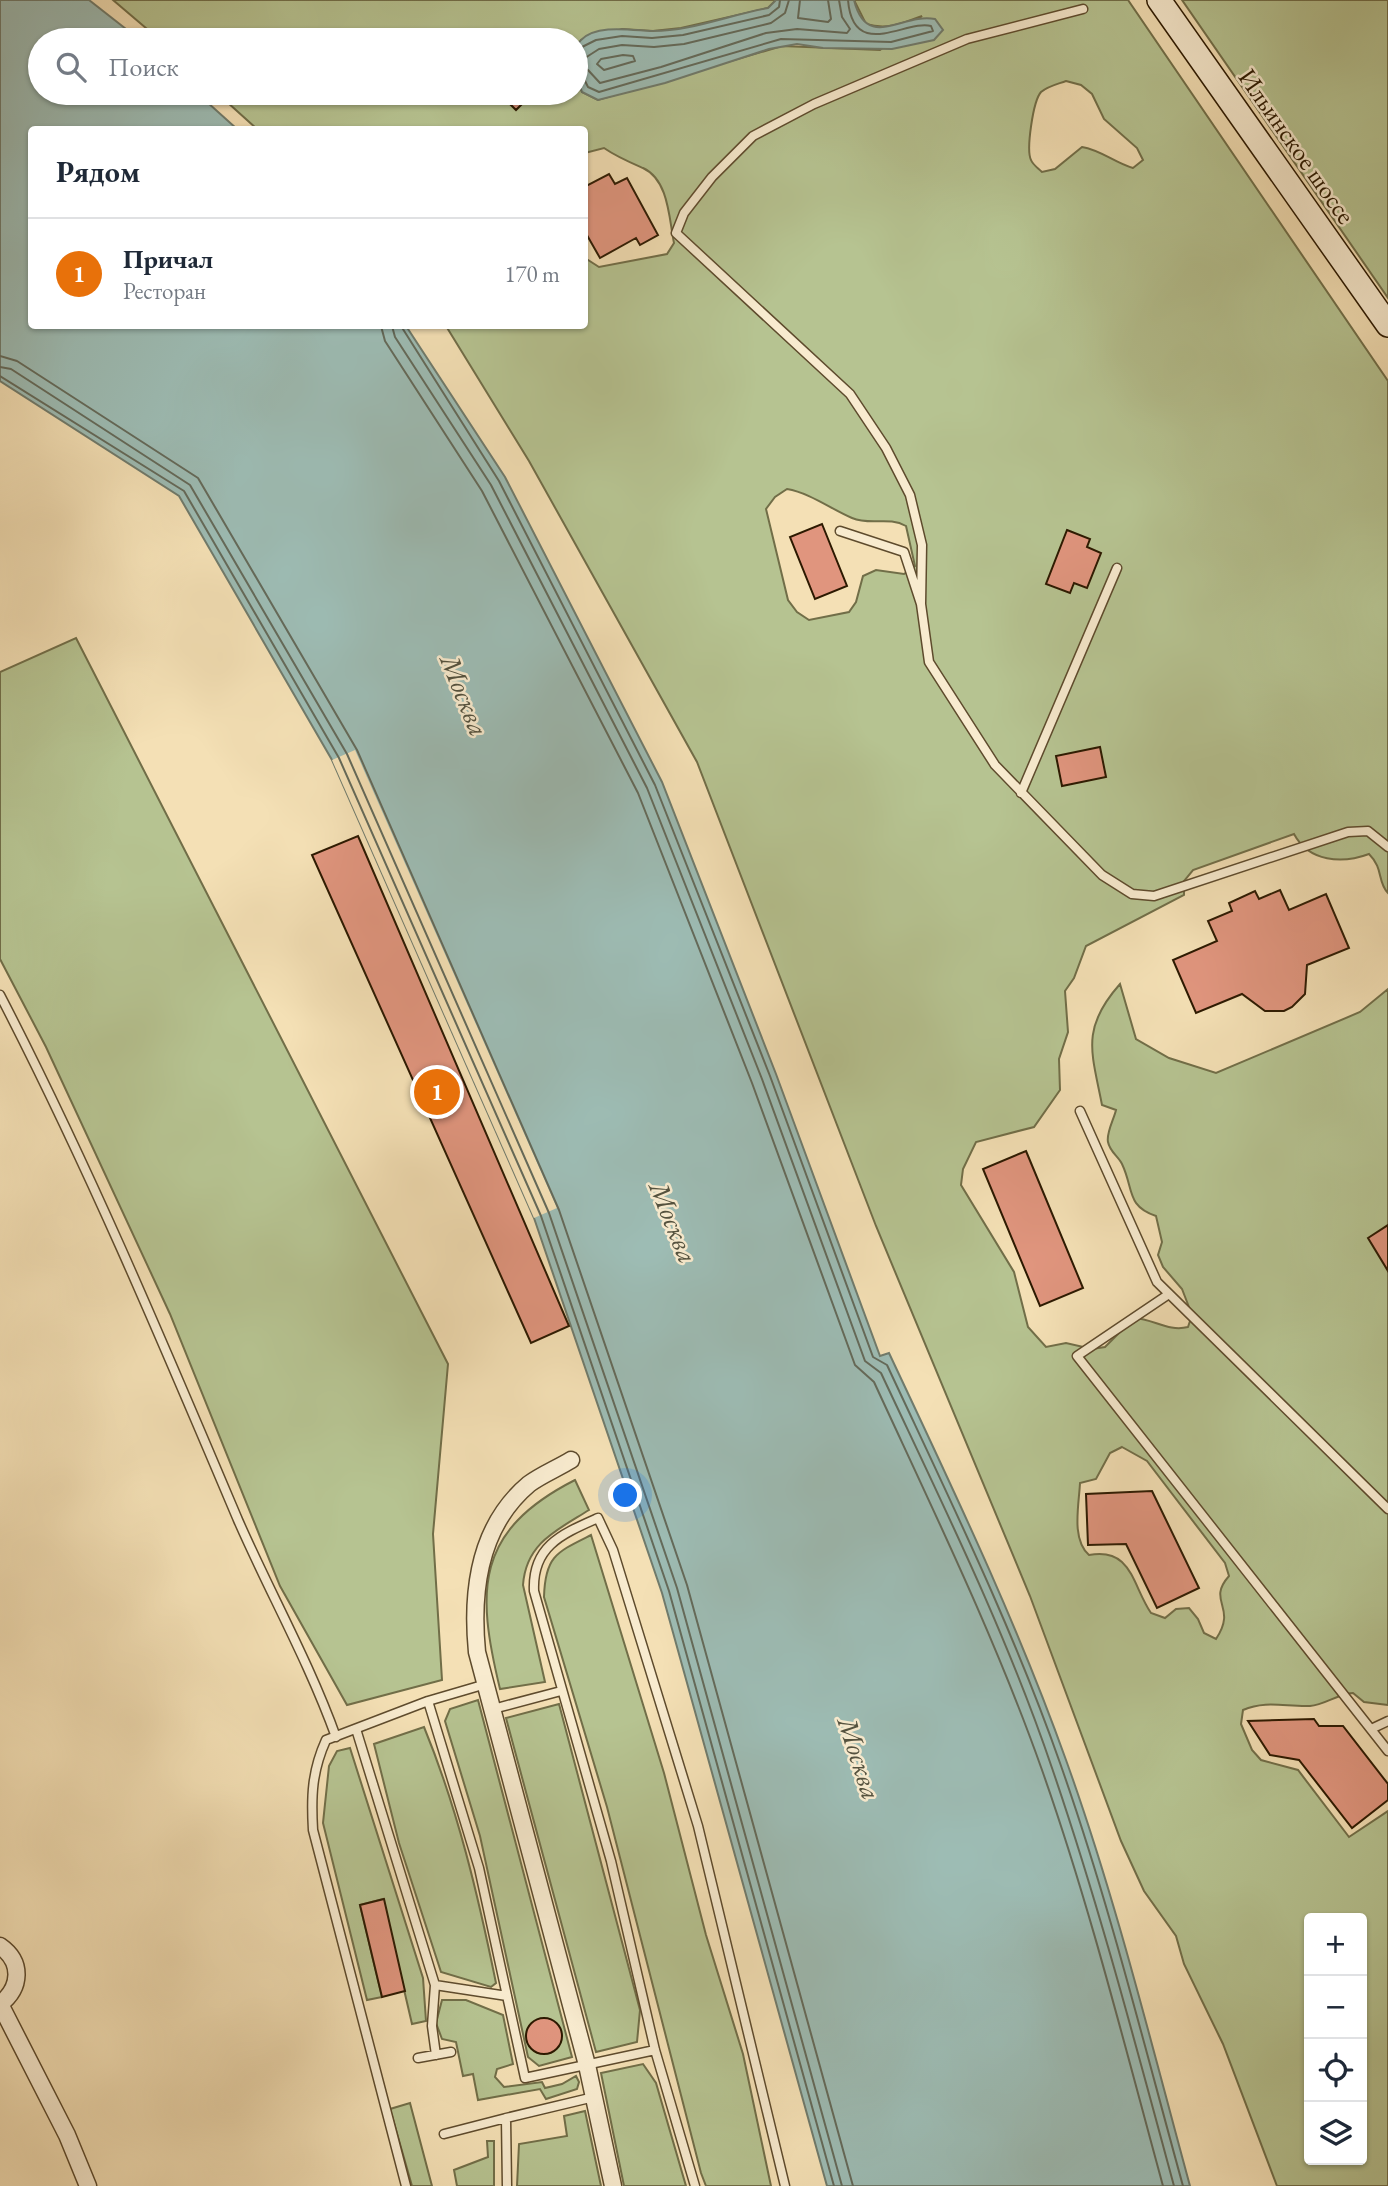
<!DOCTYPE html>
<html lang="ru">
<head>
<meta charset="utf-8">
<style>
  body { margin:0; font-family:"EB Garamond",serif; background:#f6f6f7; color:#1f2937 }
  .controls { position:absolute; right:21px; bottom:21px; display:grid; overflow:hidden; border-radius:7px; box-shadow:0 2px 5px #0004 }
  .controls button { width:63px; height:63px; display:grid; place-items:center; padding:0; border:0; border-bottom:2px solid #e0e1e3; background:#fff; color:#1f2937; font:35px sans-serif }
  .you { position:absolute; left:626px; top:1496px; width:24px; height:24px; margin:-18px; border:5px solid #fff; border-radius:50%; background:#1a73e8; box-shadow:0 0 0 10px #1a73e833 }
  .badge { display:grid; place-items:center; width:46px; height:46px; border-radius:50%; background:#8f2418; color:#fff; font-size:23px; font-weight:700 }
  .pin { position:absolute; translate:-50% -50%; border:4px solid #fff; box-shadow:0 2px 7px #0006 }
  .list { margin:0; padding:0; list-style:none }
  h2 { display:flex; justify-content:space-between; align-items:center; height:91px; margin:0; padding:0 28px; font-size:30px }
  h2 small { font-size:23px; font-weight:400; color:#747a83 }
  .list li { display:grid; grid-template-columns:46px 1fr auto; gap:21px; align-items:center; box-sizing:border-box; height:112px; padding:0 28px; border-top:2px solid #e0e1e3 }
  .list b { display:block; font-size:26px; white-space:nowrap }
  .list p { margin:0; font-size:23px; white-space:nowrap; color:#747a83 }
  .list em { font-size:23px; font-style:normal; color:#747a83 }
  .icon { flex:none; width:38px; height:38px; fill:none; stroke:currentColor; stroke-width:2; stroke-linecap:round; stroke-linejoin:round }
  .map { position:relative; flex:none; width:1388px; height:2186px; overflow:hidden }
  .search { position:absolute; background:#fff; box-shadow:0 2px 5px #0004; left:28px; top:28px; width:560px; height:77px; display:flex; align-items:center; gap:18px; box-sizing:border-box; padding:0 24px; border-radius:38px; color:#747a83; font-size:26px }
  .panel { position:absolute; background:#fff; box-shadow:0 2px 5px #0004; left:28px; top:126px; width:560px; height:203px; border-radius:7px }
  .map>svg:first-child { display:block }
  .green { fill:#b6c391; stroke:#716e48; stroke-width:2; fill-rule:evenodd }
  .water { fill:#9dbcb4; stroke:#707b6c; stroke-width:2 }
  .pier { fill:#f4e0b5 }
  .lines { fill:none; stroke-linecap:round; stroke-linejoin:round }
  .shore { stroke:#646a5a; stroke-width:2 }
  .building { fill:#e0957e; stroke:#2c1900; stroke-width:2 }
  .service-casing { stroke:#5e4b2d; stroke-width:11 }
  .minor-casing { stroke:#5e4b2d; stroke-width:19 }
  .secondary-casing { stroke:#2c1900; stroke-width:26 }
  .service { stroke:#f8ebcf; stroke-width:8 }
  .minor { stroke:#f8ebcf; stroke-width:16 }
  .secondary { stroke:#f8ebcf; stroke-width:23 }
  .labels { text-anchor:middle; stroke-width:5; stroke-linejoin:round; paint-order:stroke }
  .street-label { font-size:26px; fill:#2c1900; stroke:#f8ebcf }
  .water-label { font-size:28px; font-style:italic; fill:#54523f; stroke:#f8ebcf }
</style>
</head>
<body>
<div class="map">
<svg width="1388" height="2186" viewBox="0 0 1388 2186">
  <rect width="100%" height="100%" fill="#f4e0b5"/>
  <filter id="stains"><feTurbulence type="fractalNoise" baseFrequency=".00286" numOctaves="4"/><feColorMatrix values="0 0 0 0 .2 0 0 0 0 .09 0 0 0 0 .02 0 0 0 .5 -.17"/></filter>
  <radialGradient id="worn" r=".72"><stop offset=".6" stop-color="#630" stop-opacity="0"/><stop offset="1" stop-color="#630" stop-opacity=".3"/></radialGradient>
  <path class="green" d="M113,0h663l-8,8 -87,20 -28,3 -31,-2 -41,11 -5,9v-9h-416z
    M854,0h274l260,381v512c-11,-11 -4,-24 -19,-39 -27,10 -60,8 -75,-20l-101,36 -9,11v14l-98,51 -12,32 -9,13 3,41 -9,27 1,31 -26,37 -58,15 -13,27 -2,16 53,87 14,55 18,20 20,-4 26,6 13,-2 29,-29c20,1 34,14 54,9l4,-12 -10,-26 -19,-22 -5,-12 4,-13 -6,-26c-30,-10 -22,-27 -34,-52 -4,-8 -12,-12 -14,-22 -2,-9 6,-23 8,-32l-14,-5c-10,-52 -22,-76 18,-121l16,55 33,19 47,15 144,-61 28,-23v716l-24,-3 -11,-9c-16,1 -28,12 -43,13 -24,1 -44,-6 -67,4l-2,14 11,26 9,10 37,10 51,67 39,-26v375h-111l-54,-142 -39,-80 -8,-28 -32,-45 -23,-50 -91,-245 -154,-370 -179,-464 -168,-301 -83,-135h138l1,-68 14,9 68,-13 7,-11c-5,-24 -5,-63 -31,-75 -14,-6 -26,-11 -39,-20l-19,5 -1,-23 -327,-1 -40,-36h359v-20l6,19 16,8 184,-54 98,4 42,-34c-21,8 -35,14 -56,8zM1066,81l15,4 11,9 12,25 33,29 6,12 -10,8c-18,-5 -32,-18 -51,-21l-27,22 -13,3c-4,-4 -9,-7 -11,-12 -5,-10 2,-59 10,-68 7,-6 17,-8 25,-11zM787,489c23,4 44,20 65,29 19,8 36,-2 54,8l9,40 -11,8 -28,-4 -13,6 -7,26 -7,10 -40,8 -12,-8 -9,-12 -22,-91 9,-12zM1122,1447l25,14 78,102 4,13c-23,26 9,30 -13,63l-12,-6 -6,-14 -9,-11 -13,1 -11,9 -14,-5c-19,-28 -19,-66 -62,-58 -18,-16 -10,-50 -9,-72l16,-4 14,-26zM1309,1918h53v242h-53z
    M1182,0h206v298z
    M76,638l372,726 -15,170 9,146 -95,25 -67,-119 -110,-272 -124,-267 -46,-88v-287z
    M575,1480l14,30c-32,20 -63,33 -66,75l22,97 -45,7c-24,-99 -25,-158 75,-209z
    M591,1535l73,238 42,162 37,119 28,132h-65l-5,-13 -94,-366 -63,-210c1,-41 13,-45 47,-62z
    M478,1700l94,357 -33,9 -11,-9 -48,-221 -35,-115 5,-12z
    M559,1704l81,306 -3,32 -41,10 -90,-334z
    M424,1727c34,83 54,168 72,256l-5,4 -50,-15 -42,-129 -25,-99z
    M350,1748l73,230 3,43 -14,3 -29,-125 -23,6 22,92 -15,3 -44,-177 6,-57 8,-15z
    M442,2000h24l37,15 10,49 -16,5 -2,8 9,10 38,-5 3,6 17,-4 14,-8 3,6 -2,7 -31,10 -6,-10 -62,11 -5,-26 -10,2 -7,-34 -14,-3 -6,-16z
    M643,2064l13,19 30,103h-62l-23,-113z
    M410,2103l22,83h-20l-22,-77z
    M585,2111l16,75h-84l2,-42 48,-8 -3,-20z
    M487,2141h7v45h-37l-3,-16 34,-13z"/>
  <path class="water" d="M0,0h89l51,40h-100v53h157l40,36 -205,1v196h374l99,151 157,305 114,292 104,282 9,-3c63,134 127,267 177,407 50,139 85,283 124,426h-363l-165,-593 -128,-375 -202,-458 -153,-264 -179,-115z
    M776,0h78c13,52 49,12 81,19l8,11 -9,10 -42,9 -69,-1 -26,-4 -28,5 -104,34 -67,17 -16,-8c-5,-13 -14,-40 -1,-52 15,-16 50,-10 69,-9 39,1 79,-16 118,-23z"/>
  <path class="pier" d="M355,750l202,458 -23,10 -202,-458z"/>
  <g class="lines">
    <path class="shore" d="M800,0l-2,18 30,4 3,-3 -3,-19
      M576,50l20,-10 26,-4 30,2 31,-3 86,-20 10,-8 1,-7
      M623,55l10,1 2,5 -31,9 -7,-6 4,-5z
      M576,59l9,-1 14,-9 23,-4 32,2 30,-3 87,-21 14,-10 4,-13
      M576,67l12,3 12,13 61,-16 105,-34 31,-4 50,4 3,-4 -8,-12 -3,-17
      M576,76l7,1 5,10 11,5 182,-53 110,3 42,-11 -2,-5c-24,-7 -78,36 -83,-26
      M381,326l4,15 97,150 156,302 114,290 103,282 19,17c59,128 121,255 168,388 48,136 83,277 121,416
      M392,326l3,11 96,148 156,303 115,291 103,282 16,12c61,130 125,259 171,395 47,137 84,278 122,418
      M401,326l98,155 156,304 115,291 103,281 14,8c61,131 125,261 173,398 49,139 84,282 123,423
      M0,356l17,5 181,117 159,272 202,460 128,375 166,601
      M0,367l11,2 179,116 157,269 202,459 128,375 165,598
      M0,376l184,115 155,267 202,458 128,375 165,595"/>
  </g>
  <path class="building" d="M499,93h34l-17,17z
    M609,174l6,10 12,-6 31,57 -18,10 -4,-7 -36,20 -16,-28v-43z
    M822,524l25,62 -32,13 -25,-62z
    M1067,530l23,9 -3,8 14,6 -14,35 -13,-5 -4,10 -24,-9z
    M1100,747l6,30 -44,9 -6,-30z
    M358,836l211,490 -38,17 -219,-488z
    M1280,890l9,20 37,-16 23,54 -42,17 -2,29 -13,13 -8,4h-19l-23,-17 -46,19 -23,-53 44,-19 -9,-20 24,-10 -3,-8 26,-12 4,8z
    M1026,1151l57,137 -43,18 -57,-137z
    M1388,1225v46l-20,-33z
    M1152,1491l47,97 -42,20 -31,-64 -38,1 -2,-51z
    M1314,1719l5,7h24l45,58v16l-36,28 -53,-68 -29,-5 -22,-34z
    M384,1899l21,92 -23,6 -22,-92z
    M526 2036a18 18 0 1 1 36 0a18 18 0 1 1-36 0Z"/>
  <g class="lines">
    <defs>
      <path id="service" d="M840,531l64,21 17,52 8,58 66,103 107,110 30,19 22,2 194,-64 20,-1 20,16
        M921,604l1,-59 -12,-50 -24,-47 -36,-54 -174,-161 8,-20 28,-36 41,-41 61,-32 153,-65 116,-30
        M1021,793l96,-225
        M0,995c88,170 163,348 238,525 32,73 71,142 98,217
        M1080,1111l77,171 231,227
        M1169,1294l-92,62 311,395
        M428,1701l51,167 46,210 130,-28
        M493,1709l68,-18
        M356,1729l79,256 72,11
        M1371,1729l17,-8
        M435,1985l-3,41 4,29
        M418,2058l33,-6
        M444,2134l62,-16
        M406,2186l-93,-356c-2,-34 -1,-59 13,-90l102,-39 58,-17
        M507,2186l-1,-68 88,-21
        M695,2186l-40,-136 -44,-189 -77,-270c-2,-45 28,-57 64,-73l15,32 85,276 87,360"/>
      <path id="minor" d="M571,1460c-13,8 -30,15 -42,24 -50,42 -58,107 -52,168l110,413 26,121
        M0,1946c23,16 21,42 0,58
        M0,2004l67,131 21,51"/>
      <path id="secondary" d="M1159,0l229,325"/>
    </defs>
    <use href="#service" class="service-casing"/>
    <use href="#minor" class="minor-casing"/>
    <use href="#secondary" class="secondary-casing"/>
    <use href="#service" class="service"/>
    <use href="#minor" class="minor"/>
    <use href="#secondary" class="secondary"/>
  </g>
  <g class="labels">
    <g class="street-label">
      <text transform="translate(1297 146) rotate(55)" y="9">Ильинское шоссе</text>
    </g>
    <g class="water-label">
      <text transform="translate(465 695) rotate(68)" y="10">Москва</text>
      <text transform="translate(674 1222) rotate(68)" y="10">Москва</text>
      <text transform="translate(860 1758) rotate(72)" y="10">Москва</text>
    </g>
  </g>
  <rect width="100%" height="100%" filter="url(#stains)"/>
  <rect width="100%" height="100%" fill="url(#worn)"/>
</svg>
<div class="controls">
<button>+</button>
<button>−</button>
<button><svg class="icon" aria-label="locate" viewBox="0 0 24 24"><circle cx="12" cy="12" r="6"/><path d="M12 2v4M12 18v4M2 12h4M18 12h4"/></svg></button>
<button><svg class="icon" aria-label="layers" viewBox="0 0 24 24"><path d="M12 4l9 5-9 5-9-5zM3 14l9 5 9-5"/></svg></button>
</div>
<div class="you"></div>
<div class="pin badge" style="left:437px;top:1092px;background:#e8710a">1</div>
<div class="search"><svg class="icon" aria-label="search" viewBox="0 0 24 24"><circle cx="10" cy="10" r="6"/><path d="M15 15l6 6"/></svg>Поиск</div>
<section class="panel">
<h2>Рядом<small></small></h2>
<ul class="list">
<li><span class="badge" style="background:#e8710a">1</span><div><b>Причал</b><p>Ресторан</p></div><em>170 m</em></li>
</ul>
</section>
</div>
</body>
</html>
